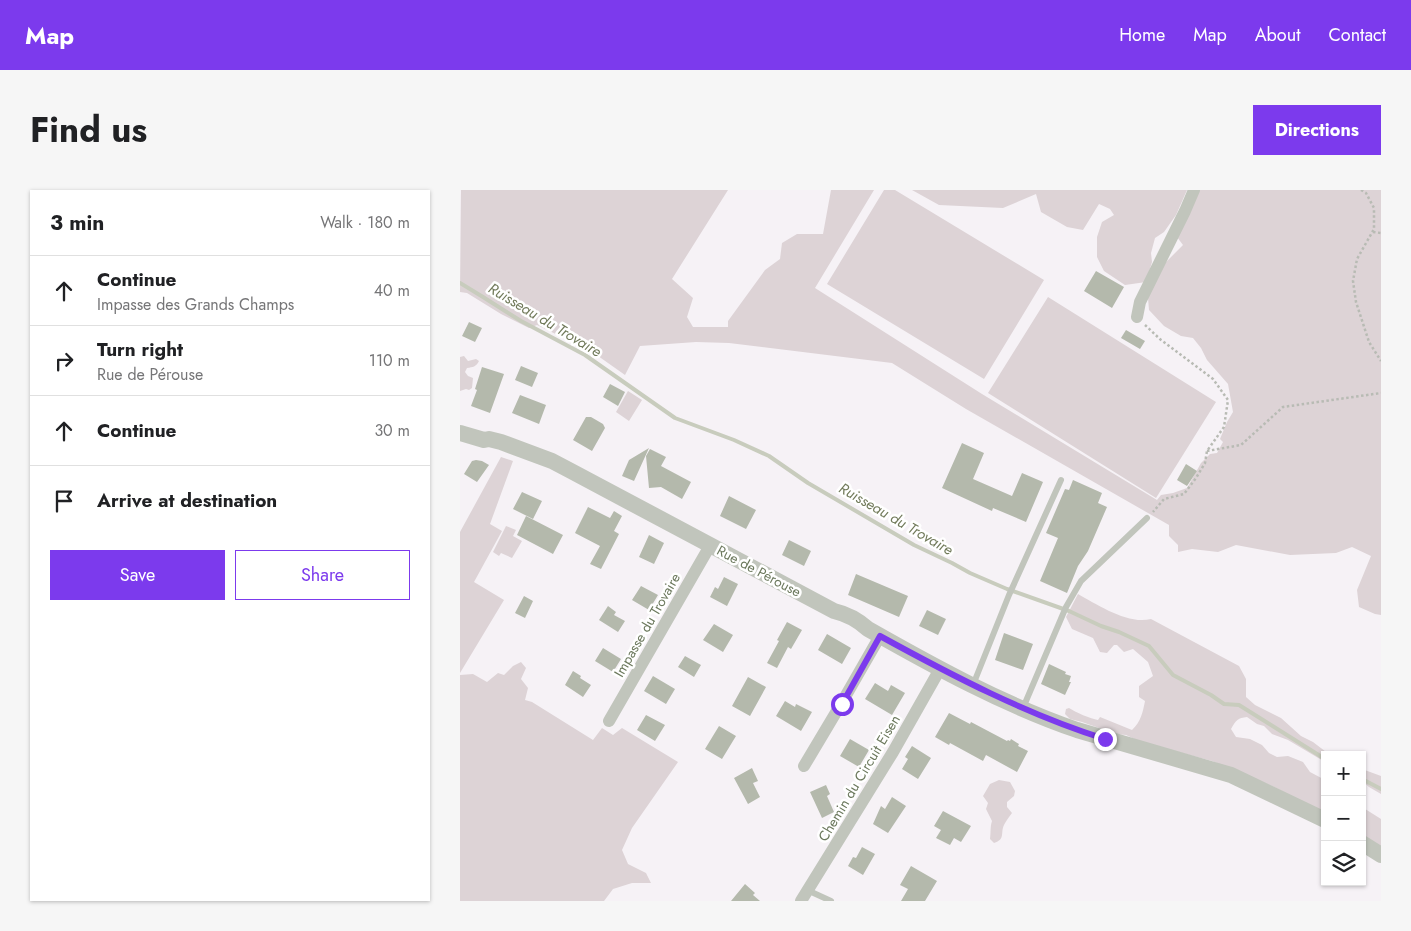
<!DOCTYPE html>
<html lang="en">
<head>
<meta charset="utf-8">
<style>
  body { margin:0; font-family:Jost,sans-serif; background:#f6f6f6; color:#202124 }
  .controls { position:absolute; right:15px; bottom:15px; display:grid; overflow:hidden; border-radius:0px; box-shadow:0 1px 4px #0004 }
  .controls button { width:45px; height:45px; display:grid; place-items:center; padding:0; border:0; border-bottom:1px solid #e0e0e0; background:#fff; color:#202124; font:25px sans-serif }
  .stop { position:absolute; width:15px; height:15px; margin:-11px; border:4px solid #7c3aed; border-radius:50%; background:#fff }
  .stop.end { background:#7c3aed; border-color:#fff; box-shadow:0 1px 5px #0008 }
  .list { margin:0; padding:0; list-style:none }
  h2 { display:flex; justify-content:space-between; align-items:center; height:65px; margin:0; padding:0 20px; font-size:21px }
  h2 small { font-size:16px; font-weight:400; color:#757577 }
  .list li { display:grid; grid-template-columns:32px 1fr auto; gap:15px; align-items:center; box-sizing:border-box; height:70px; padding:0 20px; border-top:1px solid #e0e0e0 }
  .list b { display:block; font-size:19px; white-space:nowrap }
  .list p { margin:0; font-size:16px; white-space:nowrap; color:#757577 }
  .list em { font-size:16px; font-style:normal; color:#757577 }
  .actions { display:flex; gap:10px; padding:15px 20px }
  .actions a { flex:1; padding:11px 0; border:1px solid #7c3aed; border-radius:0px; text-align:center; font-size:18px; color:#7c3aed }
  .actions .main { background:#7c3aed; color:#fff }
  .icon { flex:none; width:28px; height:28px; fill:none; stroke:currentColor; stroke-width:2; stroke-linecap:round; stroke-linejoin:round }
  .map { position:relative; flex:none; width:921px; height:711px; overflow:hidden; border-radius:0px }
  header { display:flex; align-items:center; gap:30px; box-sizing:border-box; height:70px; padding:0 25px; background:#7c3aed; color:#fff }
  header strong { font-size:24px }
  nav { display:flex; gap:28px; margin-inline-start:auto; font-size:18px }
  .intro { display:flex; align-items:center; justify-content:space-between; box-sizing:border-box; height:120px; padding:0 30px }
  h1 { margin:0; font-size:35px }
  .button { padding:12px 22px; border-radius:0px; background:#7c3aed; color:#fff; font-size:18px; font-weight:700 }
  main { display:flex; gap:30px; padding:0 30px }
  aside { flex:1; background:#fff; border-radius:0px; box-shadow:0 1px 4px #0004 }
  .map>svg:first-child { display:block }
  .green { fill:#ddd3d6 }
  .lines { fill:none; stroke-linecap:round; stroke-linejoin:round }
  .stream { stroke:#c8ccbd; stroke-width:4 }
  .building { fill:#b4b9ac }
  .path { stroke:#b8bbb4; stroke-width:2.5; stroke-dasharray:2.5 2.5; stroke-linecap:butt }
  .service { stroke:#c1c5bc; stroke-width:6 }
  .minor { stroke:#c1c5bc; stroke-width:12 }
  .tertiary { stroke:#c1c5bc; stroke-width:16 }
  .route { stroke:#7c3aed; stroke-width:6 }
  .labels { text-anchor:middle; stroke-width:5; stroke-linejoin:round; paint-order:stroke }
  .street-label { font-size:14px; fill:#6b785c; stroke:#fff }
  .water-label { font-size:15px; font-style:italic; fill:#717a5a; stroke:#fff }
</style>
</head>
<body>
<header>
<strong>Map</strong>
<nav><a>Home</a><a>Map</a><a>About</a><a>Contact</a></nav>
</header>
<div class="intro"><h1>Find us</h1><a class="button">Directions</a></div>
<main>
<aside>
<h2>3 min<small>Walk · 180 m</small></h2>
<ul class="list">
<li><svg class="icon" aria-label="ahead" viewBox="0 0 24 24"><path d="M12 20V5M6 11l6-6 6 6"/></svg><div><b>Continue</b><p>Impasse des Grands Champs</p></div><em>40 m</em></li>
<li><svg class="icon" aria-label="right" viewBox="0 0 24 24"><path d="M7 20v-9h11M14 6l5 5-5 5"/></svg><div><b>Turn right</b><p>Rue de Pérouse</p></div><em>110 m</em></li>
<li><svg class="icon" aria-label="ahead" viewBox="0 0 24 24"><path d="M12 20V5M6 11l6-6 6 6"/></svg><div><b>Continue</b></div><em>30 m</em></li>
<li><svg class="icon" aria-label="arrive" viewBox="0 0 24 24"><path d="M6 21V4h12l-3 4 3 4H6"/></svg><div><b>Arrive at destination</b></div></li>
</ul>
<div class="actions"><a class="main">Save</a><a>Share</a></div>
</aside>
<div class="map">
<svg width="921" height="711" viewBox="0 0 921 711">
  <rect width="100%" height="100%" fill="#f6f2f6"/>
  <path class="green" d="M1,0h267l-56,89 21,19 -6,19 6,10h35v-6l37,-51 15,-11 2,-16 15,-9h26l8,-44h43l-59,98 167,106 175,106 4,-5 12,-2 14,-5 14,-25 9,-9 7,-1 6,-11 -3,-3 7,-17 6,-10 -5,-28 -21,-24 -6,-12 -8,-10 -12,-2 -17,-10 -15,-16 -1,-12 15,-33 20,-20 -6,-8 22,-47h182v425l-6,-1 -16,-7 -2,-17 14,-34 -19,-9 -16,6 -46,2 -54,-10 -18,7 -26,-3 -14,3v-7l-9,-9v-11l-203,-116 -74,-46 -163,-20 -33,-1 -56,4 -15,29 -34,-24 -54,-26 -8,3 -28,-14 -34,-21 -7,-1z
    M424,0h11l149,90 -60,99 -157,-95z
    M452,0h275l-11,25 -12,17 -9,6 -4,15 1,9 -6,20 -21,3 -21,-14 -7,-14v-20l5,-15 12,-7 -4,-6 -11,-5 -16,26 -16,-3 -26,-15 -5,-18 -33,14 -64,-3z
    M588,107l168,105 -60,96 -168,-105z
    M4,166l4,5 8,-2 3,2c-3,6 -6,6 -12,7l-2,4 3,4 5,2 -1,10 -3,2 -3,-1 -6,2v-34z
    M168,201l14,9 -13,21 -13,-9z
    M41,267l12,4 -23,63 12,7 -28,51 30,18 -44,73v-141z
    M46,336l10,4 -3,6 9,5 -10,17 -11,-5 -2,3 -6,-4z
    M618,404c20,11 50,31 73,25l88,47 7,13v18l9,8 26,13 20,18 12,6 17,13h-5v7l-37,-22 -16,-6 -8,-8 -7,-2 -10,-7c-9,1 -11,3 -16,12l5,8 14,2 12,6 7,8 8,4 11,-1 15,6 7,10 15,8v34l-53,-28 -60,-25 -71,-19 -15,-7 -10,-1 -34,-12 -12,-3 -5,-5 1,-5 3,-1c6,4 22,11 29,12l2,-3 32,13c9,-8 11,-19 13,-29l-6,-4v-11l14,-10 -5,-14 -15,-13 -9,3 -7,-7h-3l-7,8 -7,-1 -7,-14 -21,-9 -6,-12z
    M61,472l5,6 -5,11 7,9 -3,12 7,2 61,38 9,-12 11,7 9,-7 56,34 -46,66 -10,22 6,14 18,9 5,10h-19l-19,6 -9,12h-144v-226l13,-1 14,8 11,-9 6,2 9,-9z
    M902,579l19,7v18l-12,-7 -7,-6z
    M539,590l11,2 5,9 -1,5 -7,6v5l5,6c-3,4 -6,8 -8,12 -4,8 2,14 -10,18l-4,-4c1,-7 0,-12 2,-18l-6,-12 2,-6 -5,-7 7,-12z
    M902,617l19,12v28l-19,-13z"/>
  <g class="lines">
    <path class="stream" d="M0,93l23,14 38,24 64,34 90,63 59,22 35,16 39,27 106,62 38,18 18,10 37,16 62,22 32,15 18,6 30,14 24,29 38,20 13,9 15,1 86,54
      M902,589l19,10"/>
  </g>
  <path class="building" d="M636,81l28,16 -12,21 -28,-17z
    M9,132l13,6 -7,14 -13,-6z
    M666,140l19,11 -5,8 -19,-11z
    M61,176l17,7 -6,14 -17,-7z
    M22,177l22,7 -14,39 -19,-7 6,-16 -2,-1z
    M150,194l15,8 -7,14 -15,-9z
    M60,205l26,10 -7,19 -27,-11z
    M126,227h5l12,7 2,4 -13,23 -19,-11z
    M502,253l22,10 -11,26 39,17 10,-23 21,9 -17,40 -33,-14 -1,3 -50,-23z
    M189,258l-15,33 -12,-5 7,-16z
    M190,259l16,8 -5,9 30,16 -9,17 -21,-12 -12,1 -3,-32z
    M16,270l6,1 7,4 -12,17 -13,-8 8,-13z
    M726,274l11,7 -10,15 -10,-6z
    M613,290l29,13 -4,10 9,4 -19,44 -10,15 -11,27 -27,-12 18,-43 -12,-5 19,-44 4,1z
    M62,302l20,9 -9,18 -20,-10z
    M269,306l27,14 -10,19 -26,-13z
    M128,317l22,11 4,-7 8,5 -8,15 5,3 -18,35 -11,-5 10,-18 -25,-13z
    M66,326l37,19 -10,19 -36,-19z
    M189,345l15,8 -10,21 -15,-7z
    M329,350l22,11 -7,15 -22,-11z
    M396,384l52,22 -9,21 -51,-22z
    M264,387l14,7 -11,22 -17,-9 5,-10 3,2z
    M181,396l17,9 -9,15 -17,-10z
    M64,406l9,5 -8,17 -10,-5z
    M148,416l8,6 -2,3 11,6 -7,11 -19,-12z
    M467,420l19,9 -8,16 -19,-9z
    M327,432l15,8 -11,19 -3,-2 -11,21 -10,-5 12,-22 -2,-1z
    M254,434l19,11 -10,17 -20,-12z
    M544,443l29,11 -10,26 -28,-10z
    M367,444l24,14 -9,16 -24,-14z
    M143,458l18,11 -8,13 -18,-11z
    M225,466l16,9 -7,12 -16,-10z
    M589,474l17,8 -1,2 6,2 -2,6h2l-6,13 -24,-11z
    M113,481l8,5 -1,2 11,7 -8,12 -18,-12z
    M193,486l22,13 -9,15 -22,-13z
    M288,487l18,10 -16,29 -18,-10z
    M415,493l13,8 3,-6 14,8 -13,22 -27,-16z
    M325,511l10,6 1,-3 16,8 -11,19 -25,-15z
    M489,523l21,11 1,-2 36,19 1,-1 2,1 1,-2 8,5 -1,2 10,5 -11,21 -31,-17 -3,6 -33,-18 -1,2 -14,-8z
    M186,525l19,10 -10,16 -18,-11z
    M259,536l17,10 -14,23 -17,-10z
    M390,549l19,11 -10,17 -19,-11z
    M452,556l19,12 -13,21 -16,-10 6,-10 -3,-2z
    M292,578l6,13 -5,2 7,14 -12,7 -14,-26z
    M366,595l4,9 -3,2 7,16 -12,6 -12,-26z
    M432,607l14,9 -18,27 -15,-9 8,-18 4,3z
    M483,621l28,15 -10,16 -7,-4 -4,7 -14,-7 5,-8 -7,-4z
    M402,657l13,7 -12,21 -15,-9 5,-9 3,1z
    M451,676l26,15 -12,20h-24l7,-12 -8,-4z
    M285,694l10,9 -2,2 7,6h-29z"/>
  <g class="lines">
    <path class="path" d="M901,0l5,3 8,15v21l-17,30 -4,22 3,21 13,40 12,19
      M913,42l8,1
      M685,135l16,15 52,39 15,21 -4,27 -17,24 -2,12 -9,15 -12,16 -20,5 -11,13
      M747,261l34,-6 42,-38 98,-14"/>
    <path class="service" d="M513,495l36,-90 52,-115
      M563,518l43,-101 15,-26 66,-63
      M347,700l24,11"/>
    <path class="minor" d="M677,127l3,-15 45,-91 9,-21
      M149,531l102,-177
      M344,576l37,-62 39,-68
      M341,711l92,-149 47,-83"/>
    <path class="tertiary" d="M0,243l24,7 5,-1 12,3 51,19 19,10 263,140c13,3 24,9 34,18 67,38 136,76 209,101l154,45 94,45
      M902,653l19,12"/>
  </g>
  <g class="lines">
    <path class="route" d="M382,514l38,-68c73,40 146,78 225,103"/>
  </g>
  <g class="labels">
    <g class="street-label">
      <text transform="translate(299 381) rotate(28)" y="5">Rue de Pérouse</text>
      <text transform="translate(187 435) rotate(-60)" y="5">Impasse du Trovaire</text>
      <text transform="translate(399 588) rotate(-59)" y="5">Chemin du Circuit Eisen</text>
    </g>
    <g class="water-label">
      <text transform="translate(85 130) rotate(31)" y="5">Ruisseau du Trovaire</text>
      <text transform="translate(436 329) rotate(30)" y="5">Ruisseau du Trovaire</text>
    </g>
  </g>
</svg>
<div class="controls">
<button>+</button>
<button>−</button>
<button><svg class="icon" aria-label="layers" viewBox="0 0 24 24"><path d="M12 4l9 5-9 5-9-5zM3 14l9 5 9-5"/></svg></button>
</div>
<div class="stop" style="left:382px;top:514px"></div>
<div class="stop end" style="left:645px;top:549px"></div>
</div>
</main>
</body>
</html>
